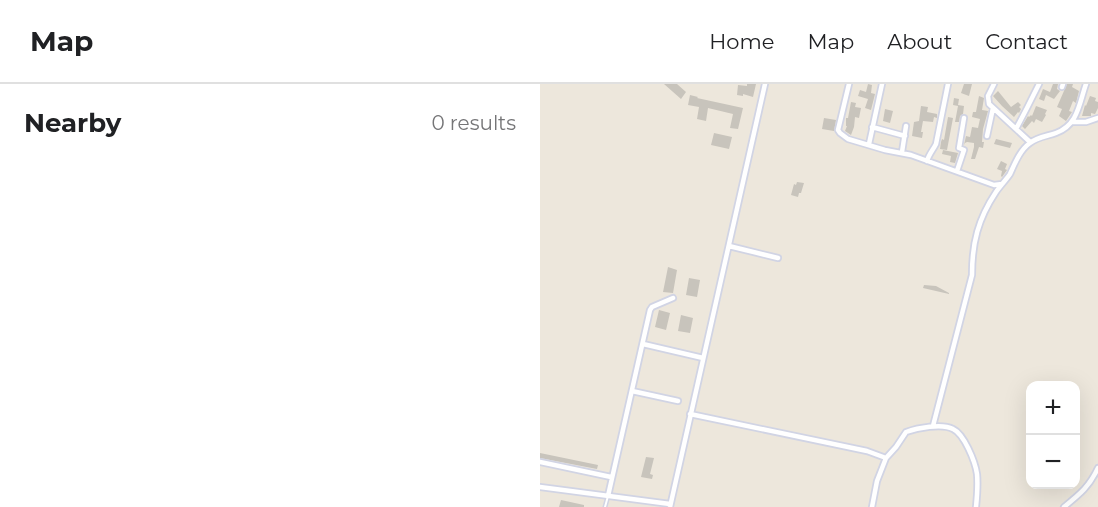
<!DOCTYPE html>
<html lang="en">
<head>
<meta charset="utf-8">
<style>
  body { margin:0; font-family:Montserrat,sans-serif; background:#f6f6f6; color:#202124 }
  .controls { position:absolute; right:18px; bottom:18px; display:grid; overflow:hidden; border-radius:12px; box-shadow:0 6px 24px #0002 }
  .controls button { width:54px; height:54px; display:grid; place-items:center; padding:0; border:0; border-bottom:2px solid #e0e0e0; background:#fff; color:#202124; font:30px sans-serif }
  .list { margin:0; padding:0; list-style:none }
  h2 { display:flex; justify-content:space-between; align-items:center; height:78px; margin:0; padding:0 24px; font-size:26px }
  h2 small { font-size:20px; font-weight:400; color:#757577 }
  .map { position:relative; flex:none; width:558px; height:423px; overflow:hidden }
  header { display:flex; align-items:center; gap:36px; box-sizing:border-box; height:84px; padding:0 30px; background:#fff; border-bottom:2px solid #e0e0e0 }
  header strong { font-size:28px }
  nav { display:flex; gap:33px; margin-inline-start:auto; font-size:21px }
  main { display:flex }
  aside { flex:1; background:#fff }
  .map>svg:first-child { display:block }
  .building { fill:#c8c4bc }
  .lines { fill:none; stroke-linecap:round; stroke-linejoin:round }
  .service-casing { stroke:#d1d4e4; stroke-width:5 }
  .minor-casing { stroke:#d1d4e4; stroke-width:8 }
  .service { stroke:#fff; stroke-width:2 }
  .minor { stroke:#fff; stroke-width:4.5 }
</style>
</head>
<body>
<header>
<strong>Map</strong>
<nav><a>Home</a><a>Map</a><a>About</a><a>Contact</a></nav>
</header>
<main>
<aside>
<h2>Nearby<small>0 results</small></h2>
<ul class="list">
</ul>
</aside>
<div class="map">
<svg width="558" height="423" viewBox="0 0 558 423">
  <rect width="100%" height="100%" fill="#ede7dc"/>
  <path class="building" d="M124,0h13l9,8 -5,7z
    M207,0h9l-3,13 -10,-3v2l-6,-1 1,-10 9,1z
    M328,0l4,1 -1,8 4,1 -4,16 -6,-2 3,-9 -10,-3 2,-6 6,2z
    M424,0h8l-3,12 -8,-3z
    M513,0h5l-1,5 3,2 -6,8 -8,-4 -2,6 -5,-2 4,-10 7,3z
    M527,0h6l-1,3 7,4 -3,12 -3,-2 -4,10 3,1 -6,9 -7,-5 3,-7 -5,-2z
    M458,7l13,16 7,-5 3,3 -2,2 2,2 -2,4 -1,-1 -4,5 -12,-11 -9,-10z
    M150,11l8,2 -1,1 46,10 -5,21 -8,-1 3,-14 -25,-6 -2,13 -9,-2 2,-12 -11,-2z
    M439,12l5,2 -2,12 6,1 -5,18 -1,13h2l-1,6 -4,-1 -4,12h-4l3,-12v-4l-7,-1 -2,1 -1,2 2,-9 4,1 2,-10 6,1 2,-9 -8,-2 1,-5h3z
    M550,12l6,2 -1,3 3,1v6l-3,6 -4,-1v3h-9l3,-11 1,1z
    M414,14l5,1 -1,6 6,1 -1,8 -3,2 -1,6h-4l3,-16 -5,-1z
    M311,18l5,1 -1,4 6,1 -2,10 -4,-1 -1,10 -3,8 -6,-4 2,-5h-1v-8h2z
    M381,22l7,1 -1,5 10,2v4l-3,-1 -1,5 -10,-1 -2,11h2l-1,6 -10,-2 2,-14 5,-1z
    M496,22l11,4 -2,4 1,1 -4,7 -6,-3 -2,4 -2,-2 -7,8 -3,-3 6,-10 1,1 2,-2 1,1z
    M345,25l8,2 -3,12 -7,-2z
    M408,33l5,1 -6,32 -7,-1 1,-7 1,-3 2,1z
    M284,34l12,2 -2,11 -12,-2z
    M174,49l18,4 -3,12 -18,-4z
    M456,55l16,4 -2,5 -16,-4z
    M403,66l15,3 -3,10 -5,-1 1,-6 -9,-2z
    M461,77l6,3 -2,5 2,1 -5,7 -1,-1 1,-5 -5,-2z
    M257,98l7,1 -3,10h-2l-1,4 -7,-2 3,-11 2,1z
    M128,183l9,3 -4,23 -10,-1z
    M149,194l11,2 -3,17 -11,-2z
    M384,201l12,1 13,7v1l-26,-6z
    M119,226l11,3 -4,17 -11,-3z
    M141,231l12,3 -3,15 -12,-2z
    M0,369l58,12 -1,4 -57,-11z
    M106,373l8,1 -4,16 3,1 -1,4 -11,-2z
    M21,416l23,5v2h-25z"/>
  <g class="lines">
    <defs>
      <path id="service" d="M65,423l3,-11"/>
      <path id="minor" d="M309,0l-11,46 2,3 8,6 37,11 26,5 83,30 8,-1
        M454,0l-6,12 1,8 41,38
        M522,3l1,-3
        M533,38h13l12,-4
        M332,43l33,9
        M476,45l11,-21 12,-24
        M447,52l6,-28
        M329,60l13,-60
        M362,68l4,-26
        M387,77c2,-7 6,-11 9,-17l12,-60
        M417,87l7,-21 -5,-2 5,-30
        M189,162l49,12
        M103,260l60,14
        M92,307l46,10
        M150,330l177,37 19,7
        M393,342l39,-151c0,-32 6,-56 24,-83 4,-6 10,-12 14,-18 5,-11 10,-24 20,-31 7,-6 18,-7 26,-10 22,-8 23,-29 30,-49
        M0,378l71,15
        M0,403l130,17
        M68,412l42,-186 2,-3 21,-9
        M130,423l95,-423
        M332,423l5,-26 9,-23 10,-11 10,-15c11,-4 36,-9 47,-3 11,5 22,32 24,45 1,10 0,23 -1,33
        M524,423c16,-13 25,-20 34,-39"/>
    </defs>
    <use href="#service" class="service-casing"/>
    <use href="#minor" class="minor-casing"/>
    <use href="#service" class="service"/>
    <use href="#minor" class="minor"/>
  </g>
</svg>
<div class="controls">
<button>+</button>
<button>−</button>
</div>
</div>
</main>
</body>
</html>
